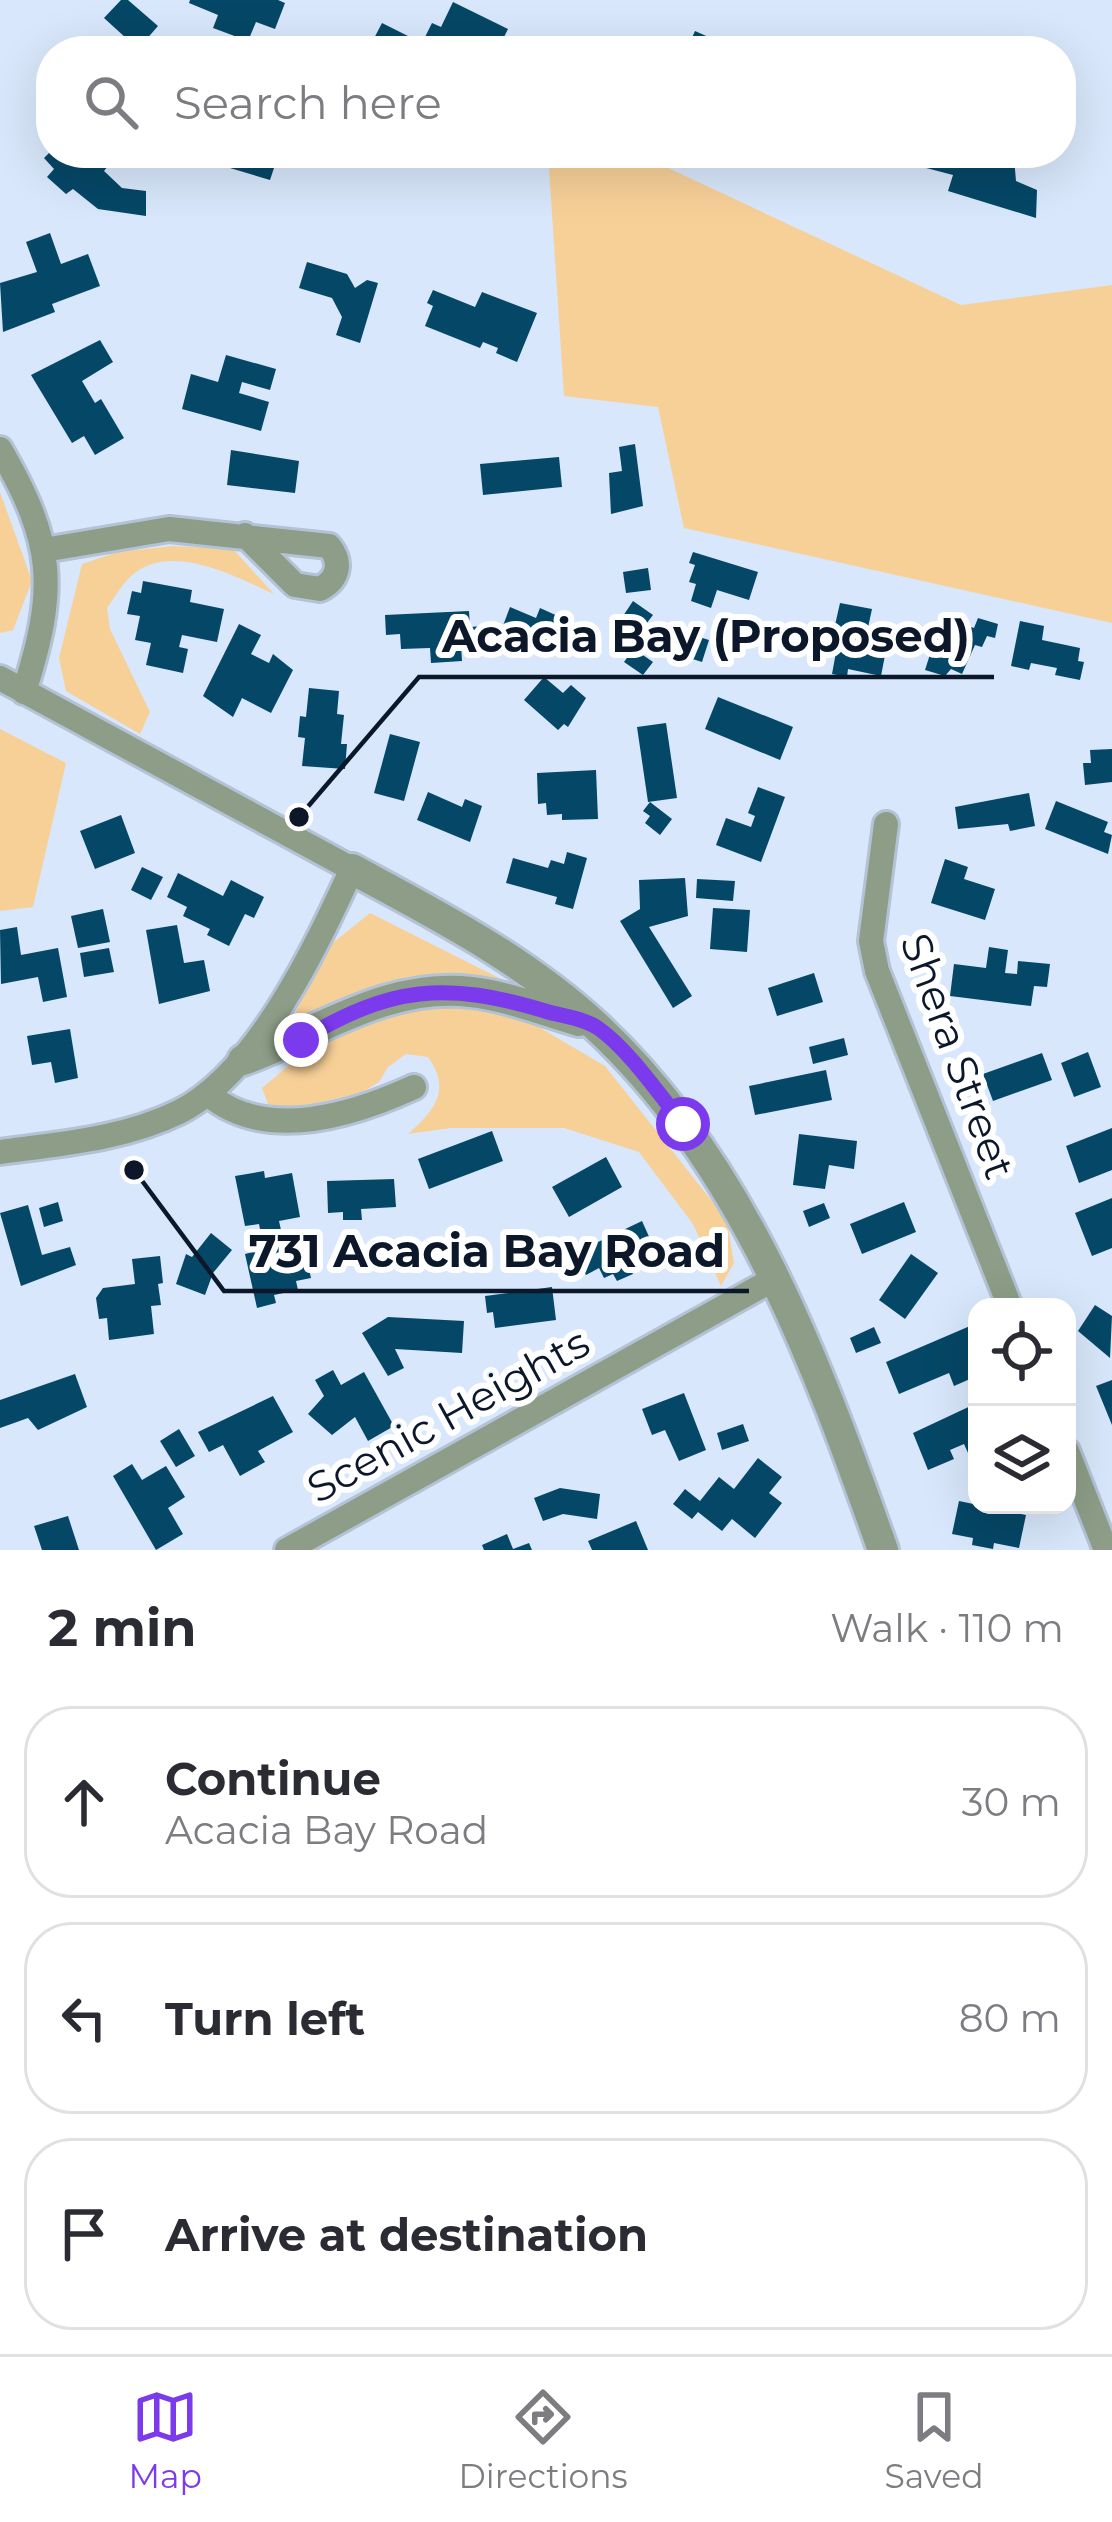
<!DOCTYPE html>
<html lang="en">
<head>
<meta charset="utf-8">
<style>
  body { margin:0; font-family:Montserrat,sans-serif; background:#f7f7f7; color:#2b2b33 }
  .controls { position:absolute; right:36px; bottom:36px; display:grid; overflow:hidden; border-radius:24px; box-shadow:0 12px 48px #0002 }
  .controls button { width:108px; height:108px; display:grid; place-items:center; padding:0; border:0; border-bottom:3px solid #e1e1e2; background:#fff; color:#2b2b33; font:60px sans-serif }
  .stop { position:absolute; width:36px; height:36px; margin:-27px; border:9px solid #7c3aed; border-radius:50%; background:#fff }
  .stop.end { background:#7c3aed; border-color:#fff; box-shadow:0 3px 12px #0008 }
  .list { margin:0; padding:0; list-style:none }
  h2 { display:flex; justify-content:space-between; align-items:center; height:156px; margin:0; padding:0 48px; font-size:51px }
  h2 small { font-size:39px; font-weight:400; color:#7c7c81 }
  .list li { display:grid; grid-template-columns:78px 1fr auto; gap:36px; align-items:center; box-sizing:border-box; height:192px; margin:0 24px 24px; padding:0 24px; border:3px solid #e1e1e2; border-radius:48px }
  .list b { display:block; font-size:45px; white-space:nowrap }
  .list p { margin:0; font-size:39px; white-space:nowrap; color:#7c7c81 }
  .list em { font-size:39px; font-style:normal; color:#7c7c81 }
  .icon { flex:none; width:66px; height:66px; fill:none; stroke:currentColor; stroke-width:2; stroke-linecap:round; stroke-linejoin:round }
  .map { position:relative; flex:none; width:1112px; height:1550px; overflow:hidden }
  .search { position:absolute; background:#fff; box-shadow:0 12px 48px #0002; left:36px; right:36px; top:36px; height:132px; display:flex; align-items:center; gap:30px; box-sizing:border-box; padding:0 42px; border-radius:48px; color:#7c7c81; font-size:45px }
  .sheet { height:804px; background:#fff }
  nav { display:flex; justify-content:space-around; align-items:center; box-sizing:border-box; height:168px; border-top:3px solid #e1e1e2; background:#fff; font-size:33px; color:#7c7c81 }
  nav a { display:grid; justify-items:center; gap:6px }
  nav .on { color:#7c3aed }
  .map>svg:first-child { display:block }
  .green { fill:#f7d098 }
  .building { fill:#054766 }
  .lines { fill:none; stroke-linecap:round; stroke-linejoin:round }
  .minor-casing { stroke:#b3c2d5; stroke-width:30 }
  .tertiary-casing { stroke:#b3c2d5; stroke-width:36 }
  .minor { stroke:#8d9d87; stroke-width:24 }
  .tertiary { stroke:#8d9d87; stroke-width:30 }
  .route { stroke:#7c3aed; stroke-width:15 }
  .labels { text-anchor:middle; stroke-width:12; stroke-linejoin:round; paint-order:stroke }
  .street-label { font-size:42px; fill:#0c182a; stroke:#fff }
  .leader { fill:none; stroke:#0c182a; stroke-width:4.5 }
  .callout-dot { fill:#0c182a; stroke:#fff; stroke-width:4.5 }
  .callout-label { font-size:45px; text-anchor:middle; font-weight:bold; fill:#0c182a; stroke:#fff; stroke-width:12; stroke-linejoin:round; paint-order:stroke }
</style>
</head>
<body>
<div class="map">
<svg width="1112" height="1550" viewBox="0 0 1112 1550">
  <rect width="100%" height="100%" fill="#d8e7fb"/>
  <path class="green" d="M548,153h88l325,152 151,-20v338l-428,-95 -26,-121 -94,-11z
    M0,492l32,89 -19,49 -13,3z
    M173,546l60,3 41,45c-39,-18 -106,-54 -144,-17 -9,9 -16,21 -23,31l3,21 40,83 -10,22 -74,-43 -7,-33 23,-94 36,-12z
    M0,729l66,34 -33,144 -33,4z
    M370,913l131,66 -35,4 -179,48 37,-81z
    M472,1003l60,20 73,43 122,154 7,43 -13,23 -28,-62 -54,-72 -75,-24h-113l-43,6c26,-23 44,-44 20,-77l-22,-3 -18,13 -9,15 -18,11 -73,17 -20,-6 -6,-16 65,-54 69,-22z"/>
  <path class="building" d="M121,0h7l30,26 -20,23 -34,-31z
    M190,0h88l7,3 -10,26 -19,-7 -8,19 -35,-13 5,-13 -29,-12z
    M453,2l55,27 -11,22h-117l-10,-5 12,-23 40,20 10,-20 9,4z
    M695,31l45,20h-54z
    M49,153h52l7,13 -4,5 18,17 24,3v25l-48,-7 -25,-20 -7,5 -19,-17 7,-8 -10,-11z
    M235,153h44l-9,27 -40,-12z
    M911,153h132l-6,12 -23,-7 2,23 21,9 -1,28 -88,-27 5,-16 -46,-12z
    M50,233l11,31 27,-10 12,32 -48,18 3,8 -52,20 -3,-49 37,-11 -11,-30z
    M307,262l40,12 8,14 12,-8 11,3 -18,60 -24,-8 6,-18 -10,-19 -33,-10z
    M433,290l42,17 7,-15 55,21 -20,49 -21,-9 2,-5 -15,-6 -3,6 -55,-22 8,-20 -6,-3z
    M100,340l13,22 -31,19 13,22 6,-4 23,39 -29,17 -11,-19 -12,7 -41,-68z
    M226,355l50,14 -6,21 -28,-8 -3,11 30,9 -8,29 -79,-22 9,-35 27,8z
    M635,444l8,62 -32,8 -2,-41 13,-2 -3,-24z
    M231,450l68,11 -4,32 -68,-8z
    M559,457l3,30 -79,8 -3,-31z
    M693,552l65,20 -9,28 -32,-10 -6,18 -20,-7 5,-17 -7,-2 6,-17 -6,-2z
    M648,568l3,22 -25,3 -3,-21z
    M143,581l49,9 -2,12 34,7 -7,33 -35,-7 -3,12 9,2 -5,24 -37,-8 5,-22 -16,-3 5,-24 -13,-2 5,-23 9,2z
    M633,601l20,14 -10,13 10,7 -13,18 13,9 -10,13 -19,-13 8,-11 -10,-8 3,-5 -5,-4 10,-13 -7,-5z
    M840,603l32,6 -8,37 22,4 -5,26 -33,-7 -1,8 -15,-3 7,-38 -6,-2z
    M510,607l26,11 4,-10 20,9 -14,36 -45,-22z
    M469,611l1,16 12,-1 1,18 -22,1 1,16 -31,2 -1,-15 -29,1 -1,-15 -14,1 -1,-20z
    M942,617l32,11 4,-10 20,6 -3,14 -8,-2 -5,11 -7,-2 -13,29 -11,-5 -6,7 -20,-6z
    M1020,621l24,5 -2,14 38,8 -2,13 6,1 -4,18 -25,-5 2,-7 -26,-5 -2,7 -18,-4z
    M239,624l22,11 -10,19 18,9 4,-9 20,16 -22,43 -29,-15 -9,19 -30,-21z
    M686,633l23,7 -7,22 -22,-7z
    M544,677l19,16 8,-8 15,13 -18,29 -4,-3 -6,6 -34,-30z
    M309,688l30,3 -2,23 7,1 -3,29h6l-2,25 -43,-3 3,-28 -7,-1 2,-21 6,1z
    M718,697l75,30 -13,33 -75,-31z
    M666,723l11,75 -29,4 -11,-75z
    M390,734l30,8 -16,59 -30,-8z
    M1112,749v33l-27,3 -2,-22h8l-1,-13z
    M596,770l2,49 -36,1v-6l-15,1 -1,-12 -8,1 -1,-31z
    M758,787l27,10 -24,65 -45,-17 10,-27 25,9 4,-11 -7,-3z
    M428,792l34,15 3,-8 17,7 -12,36 -53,-22z
    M1029,793l6,33 -25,5 -2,-7 -50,5 -3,-22z
    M1056,801l52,21 -4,10 8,3 -4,19 -63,-25z
    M650,802l22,17 -12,16 -15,-12 5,-7 -7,-5z
    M121,815l14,38 -40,16 -15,-38z
    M567,852l20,6 -14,51 -18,-5 2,-7 -51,-14 7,-25 35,10 3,-8 13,4z
    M945,859l23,8 -4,12 31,10 -10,31 -54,-17z
    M142,867l21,10 -12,23 -20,-10z
    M178,873l45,23 8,-16 33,17 -10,21 -9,-4 -16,32 -22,-11 3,-6 -27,-13 4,-9 -20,-10z
    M685,878l3,38 -39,11 43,69 -19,12 -53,-87 20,-12 -1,-29z
    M697,879l38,2 -2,20 -37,-3z
    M713,908l37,2 -3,42 -37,-3z
    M103,909l7,33 -32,6 -7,-32z
    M177,925l7,38 20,-3 6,31 -51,13 -13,-74z
    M17,927l4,28 37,-7 9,49 -24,5 -5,-25 -37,7 -1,-54z
    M989,947l19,3 -3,23 12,1 1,-13 32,3 -3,23 -13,-1 -3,20 -81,-10 4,-32 32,4z
    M109,948l5,24 -30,5 -4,-24z
    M814,973l9,29 -46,14 -9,-28z
    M70,1029l8,49 -23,5 -4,-21 -19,3 -5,-29z
    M844,1038l4,17 -35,9 -4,-17z
    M1088,1052l13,35 -27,10 -13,-34z
    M1042,1053l10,27 -59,21 -10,-27z
    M826,1070l6,30 -77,15 -6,-29z
    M1112,1128v42l-33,13 -13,-37z
    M492,1131l11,30 -74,28 -11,-30z
    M799,1134l58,7 -3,28 -25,-4 -4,24 -32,-4z
    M606,1157l16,30 -53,30 -17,-30z
    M264,1171l1,7 27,-5 8,44 -21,4 2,9 -20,4 -2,-10 -14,2 -10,-50z
    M394,1179l2,28 -35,2 1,11h-19v-8l-15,1 -1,-32z
    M1112,1198v50l-20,8 -17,-43z
    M58,1202l5,19 -19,6 -5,-19z
    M904,1202l12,30 -54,22 -12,-30z
    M824,1203l6,15 -21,9 -6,-16z
    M28,1205l14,50 28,-8 6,18 -55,21 -21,-73z
    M642,1221l13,29 -27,13 5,11 -16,7 -4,-7 -9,4 -5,-10 -13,7 -11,-22z
    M211,1233l21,17 -19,23 -8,22 -29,-11 10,-30 6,3z
    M294,1242l5,20 8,-2 4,18 -15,3 2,9 -24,5 2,8 -19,5 -12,-54z
    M911,1254l27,19 -33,46 -26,-19z
    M160,1256l3,27 -5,1 3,21 -10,1 3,28 -45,6 -2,-22 -8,1 -3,-21 7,-10 32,-4 -3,-25z
    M552,1287l4,33 -61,8 -2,-16 -6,1 -2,-17z
    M1095,1305l17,11 -2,42 -32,-27z
    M388,1317l76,4 -2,32 -67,-4 9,19 -16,8 -26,-43z
    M970,1326l7,15v35l-23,10 -5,-13 -50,21 -13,-32z
    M874,1327l7,16 -25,10 -6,-15z
    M333,1370l8,15 23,-13 30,54 -26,15 -13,-24 -23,18 -24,-21 16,-18 -9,-16z
    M75,1374l12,33 -49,23 -10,-12 -28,10v-28z
    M1112,1380v45l-16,-39z
    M684,1393l22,57 -27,11 -14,-31 -13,5 -10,-26z
    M273,1396l20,36 -35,19 7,11 -25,14 -17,-31 -14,7 -11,-20z
    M977,1403v70l-13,-29 -14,6 4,9 -26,11 -15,-37z
    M743,1424l6,17 -27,9 -5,-17z
    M179,1429l16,27 -19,11 -16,-26z
    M758,1458l24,19 -13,16 13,10 -27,35 -23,-19 -10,12 -24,-19 -6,7 -19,-15 12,-15 15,12 19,-24 15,12z
    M132,1464l10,16 24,-14 19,31 -17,11 15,26 -27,16 -43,-74z
    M560,1488l40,6 -3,25 -34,-5 -20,7 -9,-23z
    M959,1501l67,14 -7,33 -25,-5 -1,6 -21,-4 1,-7 -21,-4z
    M68,1516l11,34h-37l-8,-24z
    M636,1521l12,29h-56l-4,-9z
    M507,1534l6,15 16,-6 3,7h-48l-2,-5z"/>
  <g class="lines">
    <defs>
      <path id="minor" d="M0,449c55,95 57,139 24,243
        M44,550l125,-21 160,17c13,16 10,33 -9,43l-25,-4 -50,-50
        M0,678l352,191c-36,78 -95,204 -173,243 -55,27 -119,32 -179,40
        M886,824l-15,117 6,30 133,336
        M209,1095c57,47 144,20 205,-8
        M1067,1451l39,99
        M287,1550l487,-271"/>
      <path id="tertiary" d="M352,869c85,46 173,91 245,158 148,138 220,337 286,523
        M243,1060c75,-27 144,-78 228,-68 37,4 73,19 108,29"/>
    </defs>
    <use href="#minor" class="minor-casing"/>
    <use href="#tertiary" class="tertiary-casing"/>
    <use href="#minor" class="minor"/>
    <use href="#tertiary" class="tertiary"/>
  </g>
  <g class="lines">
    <path class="route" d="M301,1040c90,-54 145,-59 244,-29 16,5 39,7 53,17 30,21 61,66 85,96"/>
  </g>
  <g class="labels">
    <g class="street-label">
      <text transform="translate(958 1056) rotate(70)" y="15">Shera Street</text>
      <text transform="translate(448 1415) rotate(-29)" y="15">Scenic Heights</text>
    </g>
  </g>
  <path class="leader" d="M299 817L419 677H994M134 1170L224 1291H749"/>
  <g class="callout-dot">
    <circle cx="299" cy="817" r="12"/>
    <circle cx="134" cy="1170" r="12"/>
  </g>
  <g class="callout-label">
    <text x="706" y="652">Acacia Bay (Proposed)</text>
    <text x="487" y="1267">731 Acacia Bay Road</text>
  </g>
</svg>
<div class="controls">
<button><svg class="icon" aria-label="locate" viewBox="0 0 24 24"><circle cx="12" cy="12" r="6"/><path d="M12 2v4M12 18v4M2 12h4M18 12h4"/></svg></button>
<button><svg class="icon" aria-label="layers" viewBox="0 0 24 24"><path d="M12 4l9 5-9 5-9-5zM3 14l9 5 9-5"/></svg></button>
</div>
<div class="stop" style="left:683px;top:1124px"></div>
<div class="stop end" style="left:301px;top:1040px"></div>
<div class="search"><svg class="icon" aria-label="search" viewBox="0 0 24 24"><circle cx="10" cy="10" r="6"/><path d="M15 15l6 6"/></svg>Search here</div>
</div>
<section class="sheet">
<h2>2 min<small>Walk · 110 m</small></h2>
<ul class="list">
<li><svg class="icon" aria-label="ahead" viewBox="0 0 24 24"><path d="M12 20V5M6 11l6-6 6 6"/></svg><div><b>Continue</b><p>Acacia Bay Road</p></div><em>30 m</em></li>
<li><svg class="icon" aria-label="left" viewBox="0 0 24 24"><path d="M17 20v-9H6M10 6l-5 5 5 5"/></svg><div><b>Turn left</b></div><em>80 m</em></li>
<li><svg class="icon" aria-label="arrive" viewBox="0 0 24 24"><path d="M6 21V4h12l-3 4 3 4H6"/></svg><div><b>Arrive at destination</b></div></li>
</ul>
</section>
<nav>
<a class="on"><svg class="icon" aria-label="map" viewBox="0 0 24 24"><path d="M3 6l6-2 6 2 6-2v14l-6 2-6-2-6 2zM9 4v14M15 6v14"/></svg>Map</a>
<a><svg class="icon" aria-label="directions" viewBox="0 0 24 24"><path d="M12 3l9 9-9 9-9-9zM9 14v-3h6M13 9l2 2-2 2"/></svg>Directions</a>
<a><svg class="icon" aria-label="saved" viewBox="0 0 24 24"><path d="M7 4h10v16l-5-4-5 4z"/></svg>Saved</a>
</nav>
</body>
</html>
